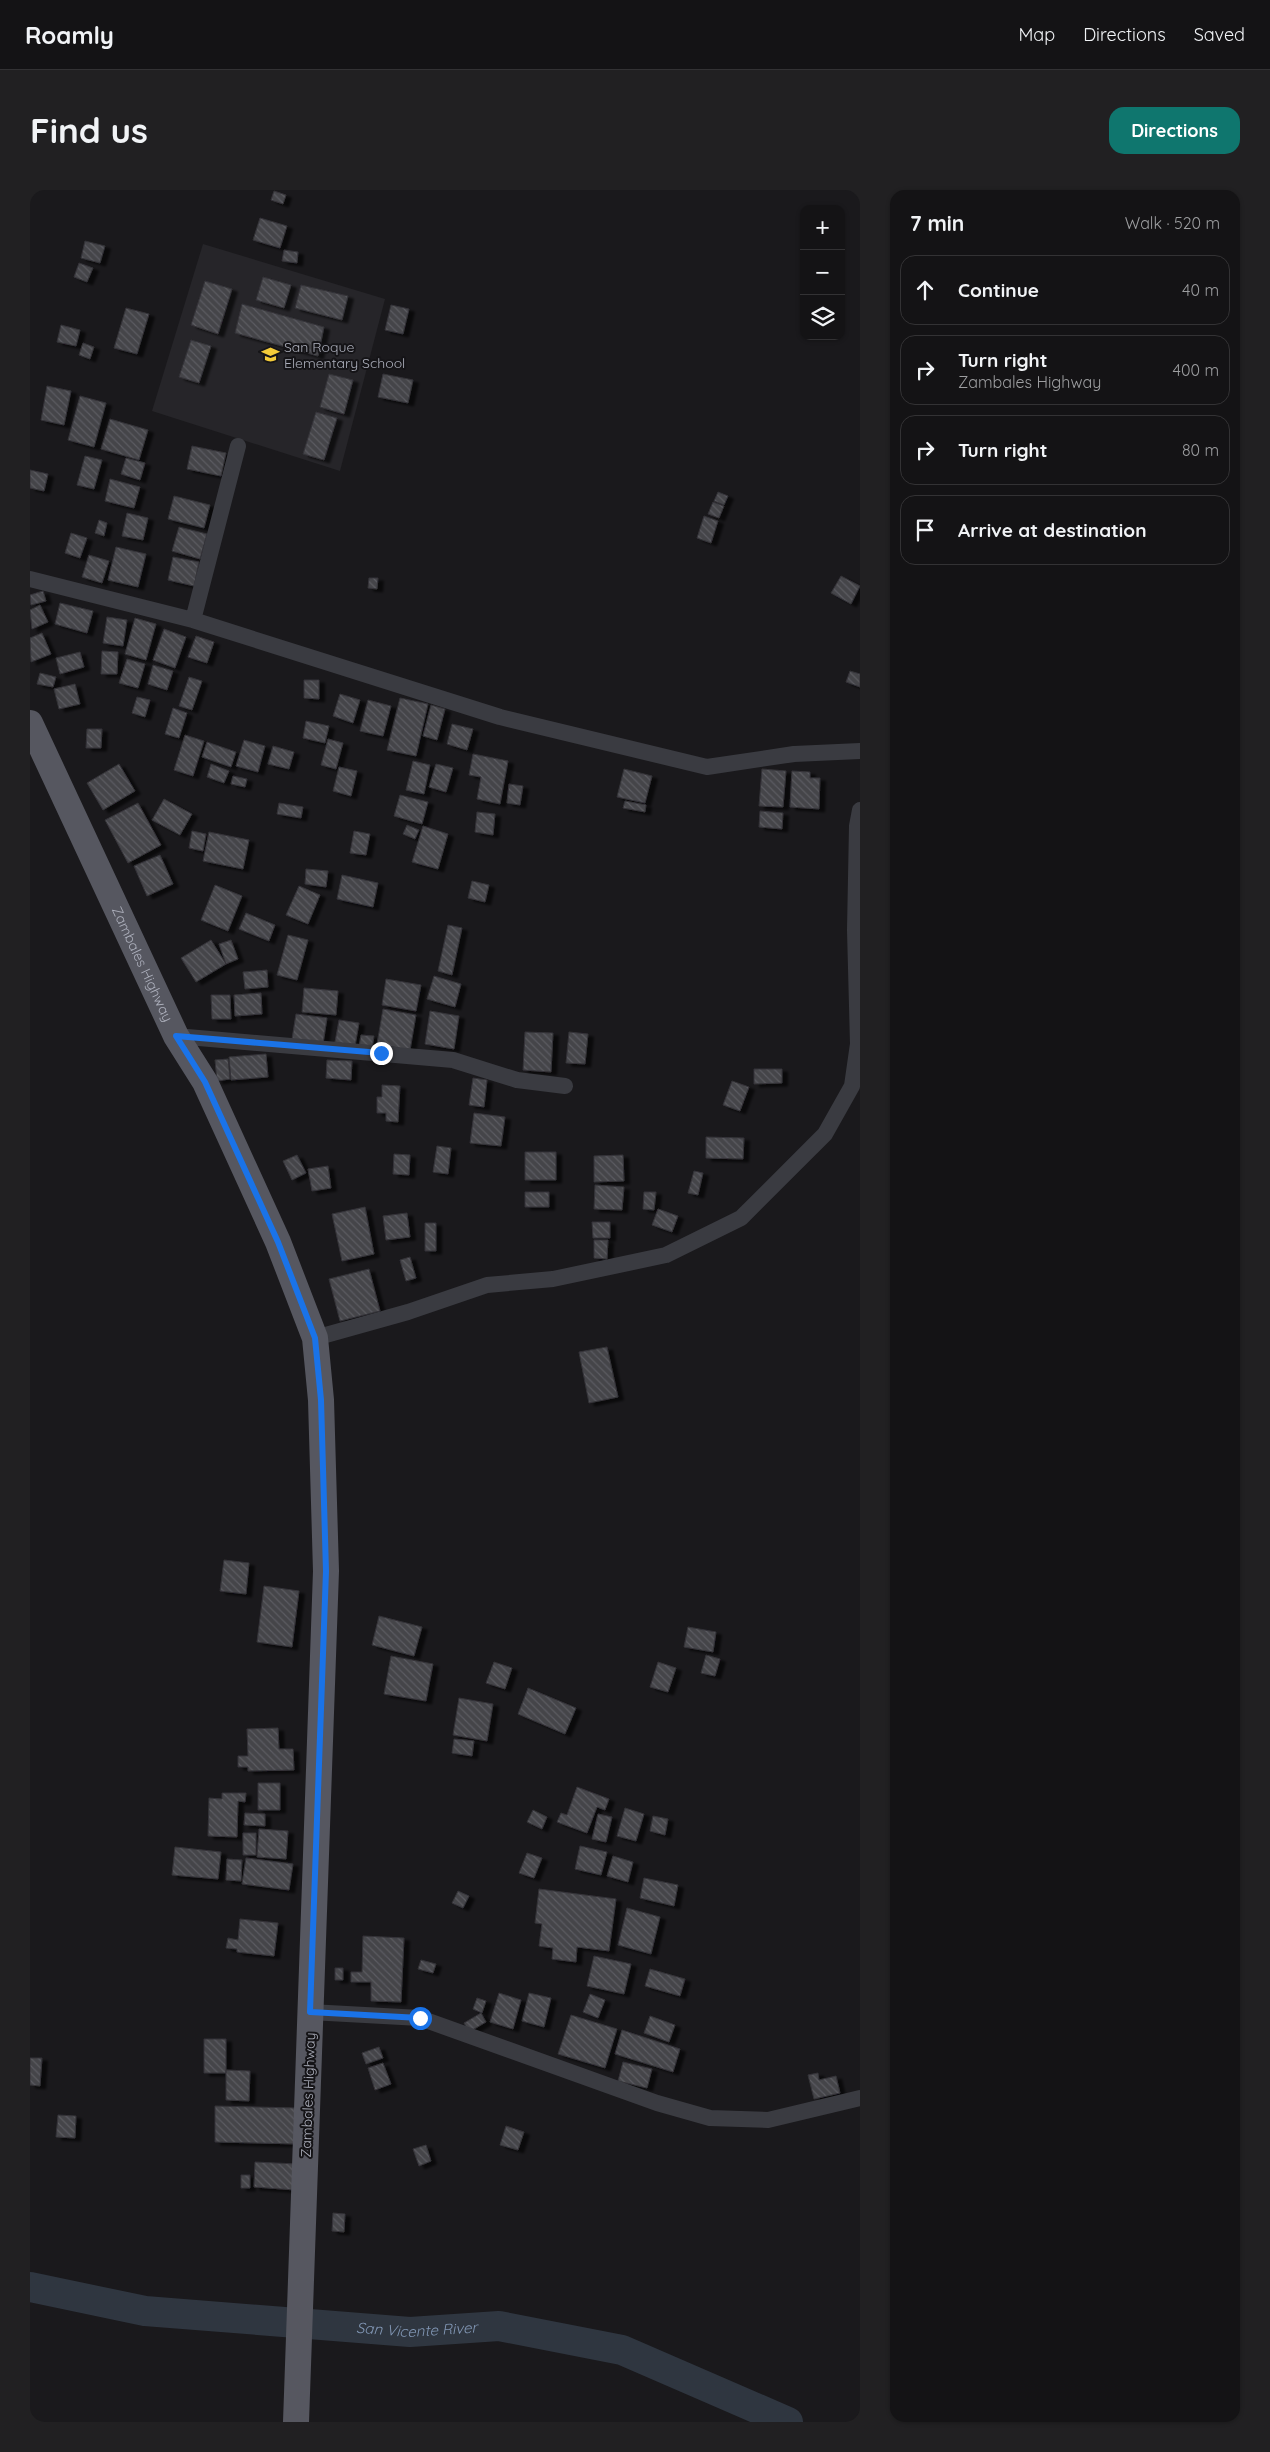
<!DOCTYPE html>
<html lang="en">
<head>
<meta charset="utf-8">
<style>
  body { margin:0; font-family:Quicksand,sans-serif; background:#212022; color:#f1f3f6 }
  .controls { position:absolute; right:15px; top:15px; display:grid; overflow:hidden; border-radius:10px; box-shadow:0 1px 4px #0004 }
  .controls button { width:45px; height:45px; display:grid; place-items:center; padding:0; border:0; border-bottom:1px solid #333234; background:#141315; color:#f1f3f6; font:25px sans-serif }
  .stop { position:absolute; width:15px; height:15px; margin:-11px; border:4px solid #1a73e8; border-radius:50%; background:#fff }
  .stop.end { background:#1a73e8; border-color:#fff; box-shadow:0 1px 5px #0008 }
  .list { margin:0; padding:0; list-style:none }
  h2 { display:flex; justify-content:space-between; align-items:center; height:65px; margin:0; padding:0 20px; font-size:21px }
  h2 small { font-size:16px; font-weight:400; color:#9d9ea0 }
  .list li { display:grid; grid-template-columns:32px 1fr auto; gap:15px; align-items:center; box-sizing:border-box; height:70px; margin:0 10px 10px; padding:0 10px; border:1px solid #333234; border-radius:15px }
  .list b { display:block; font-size:19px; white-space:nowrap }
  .list p { margin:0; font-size:16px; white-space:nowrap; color:#9d9ea0 }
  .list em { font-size:16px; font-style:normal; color:#9d9ea0 }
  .icon { flex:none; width:28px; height:28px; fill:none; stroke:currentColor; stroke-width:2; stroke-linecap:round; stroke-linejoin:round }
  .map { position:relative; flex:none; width:830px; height:2232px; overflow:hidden; border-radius:15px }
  header { display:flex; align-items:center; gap:30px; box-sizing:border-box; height:70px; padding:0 25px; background:#141315; border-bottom:1px solid #333234 }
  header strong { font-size:24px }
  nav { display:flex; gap:28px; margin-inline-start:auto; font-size:18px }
  .intro { display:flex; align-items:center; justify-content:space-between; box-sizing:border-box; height:120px; padding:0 30px }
  h1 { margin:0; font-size:35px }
  .button { padding:12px 22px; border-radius:15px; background:#0f766e; color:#fff; font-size:18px; font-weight:700 }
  main { display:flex; gap:30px; padding:0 30px }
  aside { flex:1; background:#141315; border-radius:15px; box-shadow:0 1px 4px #0004 }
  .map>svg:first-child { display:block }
  .built { fill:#262529 }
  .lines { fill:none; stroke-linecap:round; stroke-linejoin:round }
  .river { stroke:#2f3640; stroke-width:30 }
  .building { fill:url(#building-back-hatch); stroke:#343338; filter:url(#shadow) }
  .minor { stroke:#3a3b41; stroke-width:16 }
  .primary { stroke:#565760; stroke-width:26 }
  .route { stroke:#1a73e8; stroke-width:6 }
  .labels { text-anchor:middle; stroke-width:4; stroke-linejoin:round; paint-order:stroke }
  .poi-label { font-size:14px; fill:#acafbb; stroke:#151417; text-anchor:start }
  .street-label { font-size:14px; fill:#acafbb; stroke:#151417 }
  .water-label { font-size:15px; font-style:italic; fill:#8398b6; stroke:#151417 }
</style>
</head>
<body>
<header>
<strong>Roamly</strong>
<nav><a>Map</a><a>Directions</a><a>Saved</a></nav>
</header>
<div class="intro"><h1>Find us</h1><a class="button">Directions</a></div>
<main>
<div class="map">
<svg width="830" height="2232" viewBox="0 0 830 2232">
  <defs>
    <pattern id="building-back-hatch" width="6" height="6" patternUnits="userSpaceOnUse" patternTransform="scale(1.25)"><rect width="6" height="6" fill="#444449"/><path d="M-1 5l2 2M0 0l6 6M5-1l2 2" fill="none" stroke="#5c5c61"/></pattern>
    <filter id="shadow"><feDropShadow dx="5.5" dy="3" stdDeviation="1" flood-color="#0009"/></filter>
  </defs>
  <rect width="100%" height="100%" fill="#1a191c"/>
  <path class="built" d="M173,54l182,55 -45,172 -188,-60z"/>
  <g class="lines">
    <path class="river" id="s1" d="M0,2097l115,24 265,21 89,-6 123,24 166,72"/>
  </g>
  <path class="building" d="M244,1l12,4 -3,9 -12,-4z
    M230,28l27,8 -7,22 -27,-8z
    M55,51l20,5 -5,17 -19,-5z
    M254,60l14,2 -1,11 -15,-2z
    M49,73l14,5 -6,14 -13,-5z
    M233,87l28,8 -7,23 -28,-8z
    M175,91l27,8 -14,45 -27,-9z
    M271,95l47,11 -6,24 -47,-12z
    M212,114l82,23 -6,29 -83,-23z
    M361,115l18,4 -6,25 -18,-4z
    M96,118l23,6 -12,40 -23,-6z
    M31,135l19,5 -4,16 -19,-4z
    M161,150l20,6 -12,37 -20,-6z
    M53,153l11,4 -4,12 -11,-4z
    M299,184l24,6 -9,34 -24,-7z
    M353,184l30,6 -5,23 -30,-6z
    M17,196l24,5 -7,34 -23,-5z
    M50,206l26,7 -12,44 -26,-7z
    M286,222l21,6 -13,42 -21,-6z
    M80,229l38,11 -9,30 -38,-11z
    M162,256l34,7 -5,23 -34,-7z
    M55,266l17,4 -8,29 -17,-4z
    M96,268l19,5 -5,17 -19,-6z
    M0,280l18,4 -4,17 -14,-3z
    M80,289l30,8 -6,21 -29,-7z
    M688,302l10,4 -4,9 -10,-4z
    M144,306l36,9 -6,23 -36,-9z
    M683,312l11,4 -5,12 -11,-4z
    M97,323l21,5 -5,22 -21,-4z
    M674,326l14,5 -7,22 -14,-5z
    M69,330l8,3 -3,13 -9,-3z
    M149,337l28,7 -7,25 -28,-8z
    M41,343l16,5 -7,20 -15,-5z
    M86,357l30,7 -8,33 -30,-7z
    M59,365l20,6 -7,22 -20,-6z
    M143,367l26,5 -5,24 -26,-6z
    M811,386l19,10 -9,18 -20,-11z
    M339,388h9l-1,11 -9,-1z
    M13,401l3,10 -15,4 -1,-10z
    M30,413l33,8 -6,22 -32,-9z
    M10,415l8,17 -16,7 -2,-19z
    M77,427l20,3 -4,26 -20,-3z
    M105,428l21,6 -10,36 -21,-6z
    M134,439l22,8 -11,31 -22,-8z
    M12,443l9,21 -20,8 -1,-24z
    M166,446l18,6 -7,21 -19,-6z
    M72,461l16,1 -1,22h-16z
    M50,462l4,15 -24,7 -4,-16z
    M97,469l18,5 -7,24 -19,-5z
    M123,475l20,6 -6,19 -19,-6z
    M820,481l10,3v13l-14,-5z
    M10,483l16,4 -3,10 -16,-3z
    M159,487l13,4 -10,29 -13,-4z
    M274,490h15v19l-15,-1z
    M45,494l5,20 -21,5 -5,-20z
    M310,504l20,6 -7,23 -20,-7z
    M107,507l13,3 -5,17 -13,-4z
    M370,508l28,6 -12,52 -29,-6z
    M338,510l23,6 -8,30 -23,-5z
    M401,515l14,4 -8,31 -14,-4z
    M143,518l14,5 -8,25 -14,-4z
    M276,531l23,5 -4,17 -22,-5z
    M422,534l21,5 -6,21 -20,-6z
    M57,539h15l-1,19h-15z
    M155,545l19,6 -11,35 -19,-6z
    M298,549l15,4 -7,26 -15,-4z
    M214,550l21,6 -7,26 -22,-6z
    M177,552l29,10 -5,15 -29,-10z
    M243,556l21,6 -5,17 -21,-5z
    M443,564l35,7 -8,43 -23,-5 4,-22 -12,-2z
    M383,571l17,4 -6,29 -18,-4z
    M89,574l16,27 -32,19 -16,-27z
    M181,574l18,7 -5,12 -17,-6z
    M406,574l17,4 -7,24 -17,-5z
    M309,577l18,4 -6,25 -18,-5z
    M594,579l28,7 -7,27 -28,-6z
    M732,579l24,2 -3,36 -24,-1z
    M762,581l18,1v6h10l-1,31 -29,-2z
    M203,586l14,3 -2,8 -14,-3z
    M479,594l14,2 -3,19 -13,-2z
    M370,605l28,7 -6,22 -28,-8z
    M134,609l28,15 -12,21 -28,-15z
    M595,611l21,4 -1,7 -22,-4z
    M108,613l23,42 -33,18 -23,-43z
    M249,613l24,4 -2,11 -24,-4z
    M730,621l23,2 -1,16 -23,-2z
    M447,622l18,2 -2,21 -18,-3z
    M377,635l12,5 -4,9 -12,-5z
    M393,636l25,8 -10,35 -26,-7z
    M162,641l14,3 -3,17 -14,-3z
    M324,641l16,3 -4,21 -16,-2z
    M179,642l40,8 -6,29 -40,-8z
    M130,665l13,29 -26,12 -13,-30z
    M276,679l22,2 -2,16 -21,-3z
    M312,685l36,8 -5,24 -36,-8z
    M442,691l17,4 -4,17 -17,-4z
    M185,695l27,11 -14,35 -27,-11z
    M269,696l21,9 -12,29 -22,-9z
    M216,723l29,12 -6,16 -30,-12z
    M418,735l14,3 -10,47 -14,-4z
    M258,745l20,5 -11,40 -20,-5z
    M181,750l15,24 -30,18 -15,-24z
    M201,750l7,19 -12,5 -7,-20z
    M237,780l1,17 -23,2 -2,-17z
    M404,786l27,8 -6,23 -28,-8z
    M356,789l35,6 -5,26 -34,-6z
    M274,798l34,3 -2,24 -34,-3z
    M231,803l1,21 -27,2 -1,-21z
    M181,805h19l1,24h-19z
    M353,819l33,6 -6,35 -33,-6z
    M400,821l29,5 -5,33 -29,-5z
    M266,824l31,4 -4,26 -31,-5z
    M309,830l20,3 -4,23 -20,-4z
    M495,842l28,1 -2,39 -28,-2z
    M539,842l19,2 -3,30 -19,-1z
    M331,845l13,1 -2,13 -13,-2z
    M236,864l2,23 -37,3 -2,-23z
    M198,869l2,20 -13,2 -2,-21z
    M297,870l25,1 -1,19 -25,-2z
    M724,879h28v14l-28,1z
    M443,888l14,2 -3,27 -15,-2z
    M702,891l17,6 -9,24 -17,-6z
    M352,895l18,1 -2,36 -12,-1v-8h-9v-16h5z
    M444,923l31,4 -4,29 -31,-3z
    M676,947l38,1 -1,21 -37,-1z
    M407,956l14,2 -3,26 -15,-2z
    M495,962h31v28h-31z
    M364,964l16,1 -1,20 -16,-1z
    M267,965l9,18 -14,7 -9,-19z
    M593,965l1,26 -30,1v-26z
    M298,976l3,22 -19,3 -4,-22z
    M664,981l9,2 -5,22 -10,-2z
    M565,995l29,2 -2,23 -28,-1z
    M495,1002h24v15h-24z
    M614,1002h12l-2,18 -11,-1z
    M335,1017l9,47 -32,7 -10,-47z
    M628,1019l20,7 -6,16 -20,-7z
    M377,1023l3,24 -24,3 -3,-24z
    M562,1032h18v16h-17z
    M395,1033h11v28h-11z
    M564,1050h14l-1,19 -13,-1z
    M380,1067l6,21 -10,3 -6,-21z
    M339,1079l11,42 -40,10 -11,-42z
    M577,1157l11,50 -29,6 -10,-51z
    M194,1370l25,3 -3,31 -26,-3z
    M234,1396l35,5 -7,56 -35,-5z
    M349,1426l43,11 -8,29 -42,-11z
    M658,1437l28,5 -3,20 -29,-5z
    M676,1465l14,4 -5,17 -14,-3z
    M361,1466l42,8 -7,37 -42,-7z
    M464,1472l18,6 -7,21 -19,-6z
    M628,1472l18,6 -8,24 -18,-5z
    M498,1498l48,20 -11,26 -47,-20z
    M429,1508l34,6 -6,37 -34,-6z
    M248,1538l1,21h14l1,21 -46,1v-4h-10v-11h10l-1,-27z
    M424,1549l20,2 -2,15 -20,-3z
    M228,1593h22v27h-22z
    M547,1597l32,12 -4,11 -8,-3 -10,26 -30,-11 4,-9 6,2z
    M192,1603h24l-1,9 -7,-1 -1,36 -29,-1 1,-38 13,1z
    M595,1618l19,6 -8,27 -19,-5z
    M503,1620l14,7 -5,12 -15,-7z
    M215,1623l20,1v12l-21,-1z
    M568,1624l14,3 -6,25 -14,-3z
    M623,1626l15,3 -3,16 -15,-4z
    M229,1639l29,2 -2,28 -29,-2z
    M213,1643h13v22h-13z
    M550,1656l27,6 -6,23 -26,-6z
    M145,1657l46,5 -3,27 -46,-4z
    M497,1663l15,5 -8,20 -15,-5z
    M583,1666l20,6 -5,20 -21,-6z
    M216,1668l47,6 -4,26 -47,-6z
    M197,1669l15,1 -1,21 -15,-1z
    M614,1688l34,7 -4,21 -34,-8z
    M509,1699l77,10 -7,52 -32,-4 -1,15 -24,-3 1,-11 -14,-2 3,-22 -7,-1z
    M428,1701l11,5 -6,12 -11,-5z
    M597,1718l33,9 -9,37 -33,-9z
    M210,1729l38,4 -4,33 -37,-4v-3l-11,-1 2,-10 10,2z
    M333,1746l41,2 -3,64 -30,-1v-19h-20v-10h11z
    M564,1766l37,8 -7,30 -37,-8z
    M391,1770l15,4 -3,9 -15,-4z
    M305,1778h8v12h-8z
    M620,1779l35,10 -5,17 -35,-10z
    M469,1803l22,7 -8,29 -23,-7z
    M499,1803l22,5 -7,29 -22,-6z
    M560,1804l15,6 -7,18 -15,-6z
    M447,1808l9,3 -4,12 -9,-4z
    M451,1823l5,9 -17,10 -5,-9z
    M541,1825l46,14 -12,39 -47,-14z
    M620,1826l25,9 -6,17 -25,-9z
    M592,1840l58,19 -7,23 -58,-18z
    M174,1849h22v34h-22z
    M349,1857l4,11 -17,6 -4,-11z
    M0,1868h12l-2,28 -10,-1z
    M593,1872l29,7 -5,19 -29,-7z
    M353,1873l8,21 -16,6 -7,-22z
    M196,1880l24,1 -1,30 -23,-1z
    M788,1883l1,7 17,-4 4,17 -26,6 -6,-24z
    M185,1916l82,2v36l-82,-2z
    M28,1925l18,1 -1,22 -19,-1z
    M476,1936l18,6 -6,18 -18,-5z
    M396,1955l5,16 -12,5 -6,-17z
    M225,1972l42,2 -2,26 -41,-3z
    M211,1985h9v13h-9z
    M303,2023l12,1 -1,18 -12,-1z"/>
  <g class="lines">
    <path class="minor" d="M0,389l163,41 307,97 207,50 87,-13 66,-3
      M163,430l45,-174
      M146,846l277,24 64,20 48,6
      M285,1148l93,-26 79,-27 66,-6 113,-24 75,-37 84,-84 27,-48 6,-42 -3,-114 2,-104 3,-16
      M280,1822l110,6 237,85 53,15 58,2 92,-22"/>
    <path class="primary" id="s2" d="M0,533l146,313 29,46 73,160 37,96 6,62 5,171 -30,851"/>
  </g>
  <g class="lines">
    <path class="route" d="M351,863l-205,-17 29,46 73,160 37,96 6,62 5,171 -16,441 110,6"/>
  </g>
  <defs>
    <symbol id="school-bare" viewBox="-9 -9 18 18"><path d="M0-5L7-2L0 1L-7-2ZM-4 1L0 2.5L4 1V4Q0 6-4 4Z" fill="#f4cb39" stroke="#151417" stroke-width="2.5" paint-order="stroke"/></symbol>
  </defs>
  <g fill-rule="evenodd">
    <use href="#school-bare" x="228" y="152" width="25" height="25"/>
  </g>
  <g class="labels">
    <g class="poi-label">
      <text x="254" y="162">San Roque<tspan x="254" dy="16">Elementary School</tspan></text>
    </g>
    <g class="street-label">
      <text dy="5" stroke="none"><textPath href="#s2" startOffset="266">Zambales Highway</textPath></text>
      <text transform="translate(278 1905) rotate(-88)" y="5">Zambales Highway</text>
    </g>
    <g class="water-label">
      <text dy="5" stroke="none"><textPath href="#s1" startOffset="390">San Vicente River</textPath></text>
    </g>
  </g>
</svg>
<div class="controls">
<button>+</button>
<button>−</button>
<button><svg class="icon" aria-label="layers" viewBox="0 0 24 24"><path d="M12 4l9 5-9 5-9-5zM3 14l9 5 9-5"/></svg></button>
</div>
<div class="stop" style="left:390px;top:1828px"></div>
<div class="stop end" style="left:351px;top:863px"></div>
</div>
<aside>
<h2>7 min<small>Walk · 520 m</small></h2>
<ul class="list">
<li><svg class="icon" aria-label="ahead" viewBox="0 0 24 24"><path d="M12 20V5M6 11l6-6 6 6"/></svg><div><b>Continue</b></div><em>40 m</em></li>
<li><svg class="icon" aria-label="right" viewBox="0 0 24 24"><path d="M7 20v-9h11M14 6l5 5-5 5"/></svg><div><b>Turn right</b><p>Zambales Highway</p></div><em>400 m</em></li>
<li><svg class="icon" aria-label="right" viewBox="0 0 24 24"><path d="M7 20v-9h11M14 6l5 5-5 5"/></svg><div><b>Turn right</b></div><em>80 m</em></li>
<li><svg class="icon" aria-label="arrive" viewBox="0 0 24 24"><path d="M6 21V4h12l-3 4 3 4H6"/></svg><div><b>Arrive at destination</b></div></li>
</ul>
</aside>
</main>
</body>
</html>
